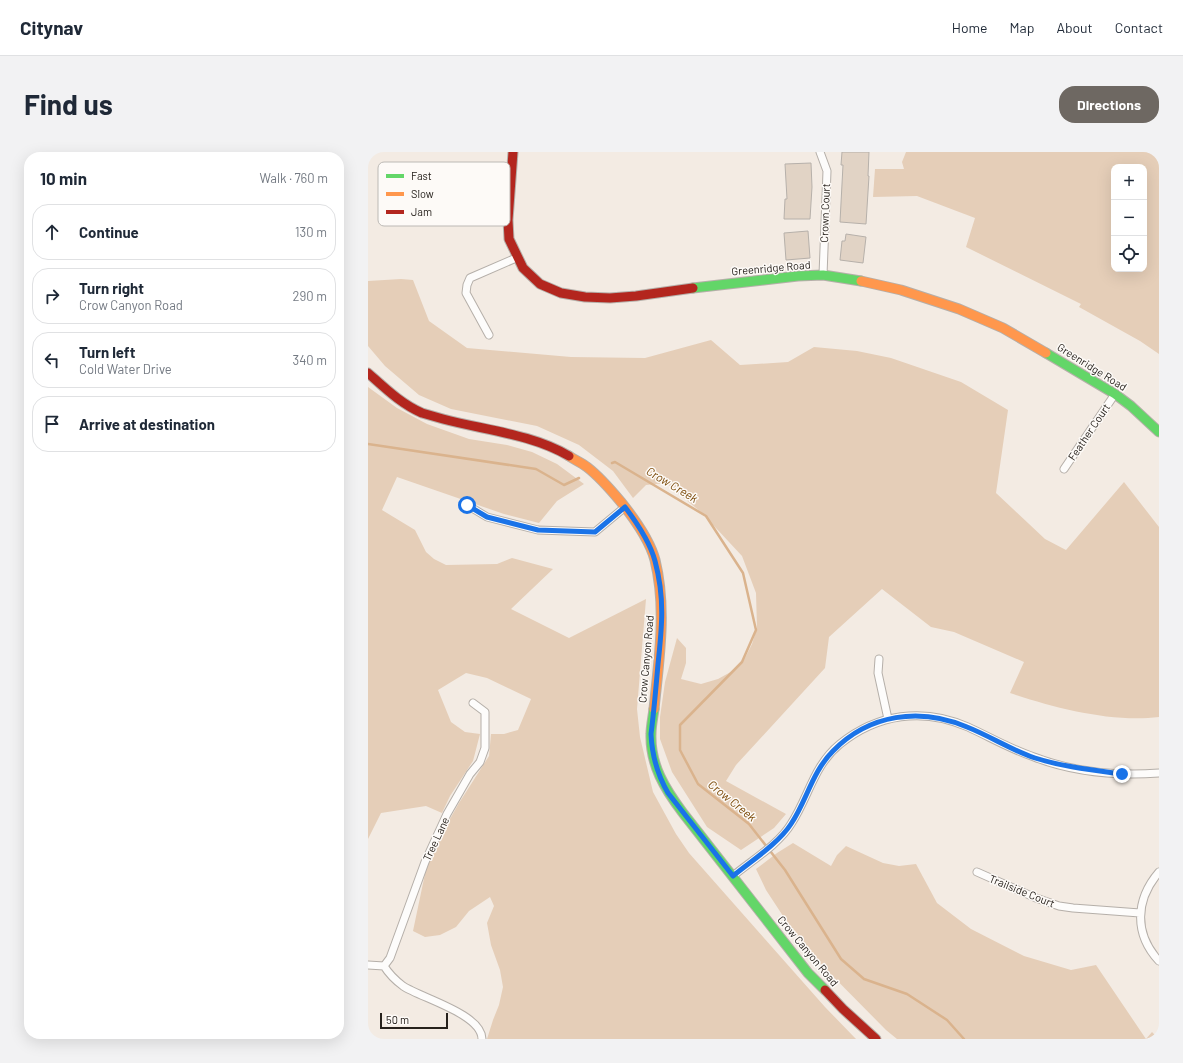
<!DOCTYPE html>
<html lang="en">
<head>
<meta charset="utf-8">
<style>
  body { margin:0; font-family:Barlow,sans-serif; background:#f2f2f3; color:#1f2937 }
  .controls { position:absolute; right:12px; top:12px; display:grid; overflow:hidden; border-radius:8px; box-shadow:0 4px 16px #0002 }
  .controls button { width:36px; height:36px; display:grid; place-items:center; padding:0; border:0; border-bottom:1px solid #e0e1e3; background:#fff; color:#1f2937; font:20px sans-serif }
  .scale { position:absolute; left:12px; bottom:10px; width:68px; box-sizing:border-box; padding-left:4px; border:2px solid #26211c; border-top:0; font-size:11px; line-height:14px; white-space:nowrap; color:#26211c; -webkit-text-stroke:3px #fdfaf7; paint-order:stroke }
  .stop { position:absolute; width:12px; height:12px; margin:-9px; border:3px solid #1a73e8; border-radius:50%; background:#fff }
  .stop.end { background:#1a73e8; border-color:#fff; box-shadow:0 1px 4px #0008 }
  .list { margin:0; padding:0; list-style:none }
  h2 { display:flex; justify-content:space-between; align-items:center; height:52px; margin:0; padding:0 16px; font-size:17px }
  h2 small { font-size:13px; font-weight:400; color:#747a83 }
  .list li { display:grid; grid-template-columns:26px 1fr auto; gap:12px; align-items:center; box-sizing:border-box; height:56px; margin:0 8px 8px; padding:0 8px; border:1px solid #e0e1e3; border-radius:16px }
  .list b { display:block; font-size:15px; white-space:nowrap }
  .list p { margin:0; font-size:13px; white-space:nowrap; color:#747a83 }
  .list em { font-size:13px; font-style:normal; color:#747a83 }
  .icon { flex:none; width:22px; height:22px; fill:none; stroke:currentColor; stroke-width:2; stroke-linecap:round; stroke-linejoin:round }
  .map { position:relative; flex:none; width:791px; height:887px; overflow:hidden; border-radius:16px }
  header { display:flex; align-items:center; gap:24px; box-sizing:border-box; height:56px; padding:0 20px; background:#fff; border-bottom:1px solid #e0e1e3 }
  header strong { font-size:19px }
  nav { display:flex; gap:22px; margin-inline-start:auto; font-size:14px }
  .intro { display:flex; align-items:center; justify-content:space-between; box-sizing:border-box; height:96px; padding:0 24px }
  h1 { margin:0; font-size:28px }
  .button { padding:10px 18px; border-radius:16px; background:#6e6862; color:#fff; font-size:14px; font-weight:700 }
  main { display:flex; gap:24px; padding:0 24px }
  aside { flex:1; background:#fff; border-radius:16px; box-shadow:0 4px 16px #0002 }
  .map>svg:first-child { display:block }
  .green { fill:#e5ceb8; fill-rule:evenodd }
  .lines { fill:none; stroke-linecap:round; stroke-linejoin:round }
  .stream { stroke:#dab38d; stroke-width:2.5 }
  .building { fill:#e1d3c5; stroke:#b6b0aa }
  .street-casing { stroke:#b5afa9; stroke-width:9 }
  .fast-casing { stroke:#b5afa9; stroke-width:11 }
  .slow-casing { stroke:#b5afa9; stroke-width:11 }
  .jam-casing { stroke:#b5afa9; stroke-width:11 }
  .street { stroke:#fdfcfb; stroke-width:7 }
  .fast { stroke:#63d668; stroke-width:9 }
  .slow { stroke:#ff974d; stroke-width:9 }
  .jam { stroke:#b3261e; stroke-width:9 }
  .route { stroke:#1a73e8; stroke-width:5 }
  .labels { text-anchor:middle; stroke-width:3; stroke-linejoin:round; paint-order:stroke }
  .street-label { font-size:11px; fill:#26211c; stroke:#fdfaf7 }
  .water-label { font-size:12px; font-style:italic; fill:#794704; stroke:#fdfaf7 }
  .key { fill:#fdfaf7; stroke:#bcb9b5; stroke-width:1 }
  .key-label { font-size:11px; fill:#26211c }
</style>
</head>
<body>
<header>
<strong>Citynav</strong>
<nav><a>Home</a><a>Map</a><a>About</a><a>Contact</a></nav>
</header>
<div class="intro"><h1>Find us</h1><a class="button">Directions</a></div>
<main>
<aside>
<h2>10 min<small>Walk · 760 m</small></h2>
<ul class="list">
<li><svg class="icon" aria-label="ahead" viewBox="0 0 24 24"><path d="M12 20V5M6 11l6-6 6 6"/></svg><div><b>Continue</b></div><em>130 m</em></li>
<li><svg class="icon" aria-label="right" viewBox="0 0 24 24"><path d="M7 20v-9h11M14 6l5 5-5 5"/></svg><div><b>Turn right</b><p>Crow Canyon Road</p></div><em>290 m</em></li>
<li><svg class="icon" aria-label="left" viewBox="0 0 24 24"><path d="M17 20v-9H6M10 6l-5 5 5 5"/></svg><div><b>Turn left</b><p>Cold Water Drive</p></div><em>340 m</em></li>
<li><svg class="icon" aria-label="arrive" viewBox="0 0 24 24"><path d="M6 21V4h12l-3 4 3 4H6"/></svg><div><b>Arrive at destination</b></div></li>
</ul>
</aside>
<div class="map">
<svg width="791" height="887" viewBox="0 0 791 887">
  <rect width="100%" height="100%" fill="#f3ebe3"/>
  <path class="green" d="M538,0h253v202l-19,-13 -61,-34 2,-3 -115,-57 9,-29 -58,-22 -44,1 2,-28h29l-2,-7zM746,15h30v102h-30z
    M33,127l12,1 16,41 38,27 104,9 74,1 66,-18 29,25 48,-3 26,-15 43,4 34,7 70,24 47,28 -12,83 49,46 21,11 58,-68 35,45v190c-46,6 -105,-9 -149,-24l14,-31 -70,-30 -23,-5 -49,-38 -53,48 -4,31 -89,97 -10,16 60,33 -12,14 -33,22 -34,-23 -35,-55 -12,-33v-22l5,-35 12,-44 9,10v15l-5,16 20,5 17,-5 18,-10 8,-9 8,-16 5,-16 -1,-35 -14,-37 -40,-43 -36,-30 -20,2 -13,13 -20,-27 -34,-26 -42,-19 -86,-17 -32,-14 -34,-29 -17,-20v-65z
    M0,235l29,21 30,16 42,15 38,6 25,7 25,12 27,20 -27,17 -18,22 -35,-9 -107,-37 -15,33 33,20 11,22 8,7 12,6 51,-1 15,-6 41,11 -42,40 58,29 77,-39 -9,110 3,28 13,55 23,42 13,19 136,154 31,32h-369l6,-19 6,-15 4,-18 -3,-17 -9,-25 -4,-22 7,-17 -4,-9 -21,14 -13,16 -16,8 -15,2 -12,-6 13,-62 8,-22 25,-44 30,-47 2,-22h13l14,-4 13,-31 -44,-21 -21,-5 -28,17 13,32 14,10 15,2 -7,27 -23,35 -8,17 -16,-7 -45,7 -13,26z
    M425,691l38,23 6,-11 9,-9 37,17 16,3 17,-2 21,39 34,26 53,27 47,14 25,-5 50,74 6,-7 7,7h-262l-11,-9 -84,-85 -36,-55 -10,-21 21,-16z"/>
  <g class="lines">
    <path class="stream" d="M0,292l168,25 28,16 15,-7
      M244,311l3,-1 91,54 37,57 13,57 -14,32 -62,63v25l18,34 51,40 36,46 56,89 23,20 43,15 40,26 17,19"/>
  </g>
  <path class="building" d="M474,0h27l-1,24h1l-3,48 -26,-2 3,-57h-2z
    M443,11l1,24 -2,32h-26l1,-20h2l-2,-35z
    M440,79l2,27 -24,2 -2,-27z
    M478,82l20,3 -3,26 -23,-3 2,-19h3z"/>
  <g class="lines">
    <defs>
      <path id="street" d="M452,0l7,19 -4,104
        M49,35l36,-6 57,13
        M121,183l-23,-42 1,-8 3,-7 46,-20
        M696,317l51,-75
        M99,353l20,12 51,13 57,2 30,-25
        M511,507l-1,14 10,46
        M609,720l59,26 23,8 14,2 67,5
        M791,720c-24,28 -25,62 0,89
        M365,724c18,-15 46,-32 58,-52 18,-27 22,-58 49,-80 37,-30 83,-37 128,-17 22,10 42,22 66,30 39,15 83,19 125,16
        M0,813l16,1 6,-8 35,-96 22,-48 23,-40 10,-12 5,-14v-36l-12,-9
        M16,814c5,8 11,14 19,20 18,12 79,28 79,53"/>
      <path id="fast" d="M325,136l105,-12 25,-1 38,6
        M678,201l69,41 16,12 28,26
        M286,557c-1,8 -3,17 -3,25 -1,31 14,55 32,79l125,160 17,17"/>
      <path id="slow" d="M493,129l40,9 58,19 44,19 43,25
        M201,304c6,4 13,7 18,11 13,10 24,23 34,35 12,15 29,39 34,58 12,49 4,99 -1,149"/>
      <path id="jam" d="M145,0l-5,68 1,19 14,29 17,16 21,9 24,4 25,1 26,-2 57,-8
        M0,221c17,15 33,31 54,40 7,2 14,4 21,6 41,11 89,15 126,37
        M457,838l18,19 33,30"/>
    </defs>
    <use href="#street" class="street-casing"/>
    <use href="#fast" class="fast-casing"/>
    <use href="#slow" class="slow-casing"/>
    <use href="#jam" class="jam-casing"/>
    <use href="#street" class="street"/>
    <use href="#fast" class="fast"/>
    <use href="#slow" class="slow"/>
    <use href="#jam" class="jam"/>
  </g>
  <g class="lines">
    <path class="route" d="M99,353l20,12 51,13 57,2 30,-25c12,16 25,35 30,54 10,37 7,66 3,103 -2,23 -4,47 -7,70 1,22 6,40 17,59l65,83c18,-15 45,-32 58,-52 16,-24 21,-52 42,-73 36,-37 87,-44 134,-24 23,9 44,23 68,31 29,9 57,12 87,16"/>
  </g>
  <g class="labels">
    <g class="street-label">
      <text transform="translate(457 61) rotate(-88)" y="4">Crown Court</text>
      <text transform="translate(403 116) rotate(-5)" y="4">Greenridge Road</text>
      <text transform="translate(724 215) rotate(32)" y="4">Greenridge Road</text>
      <text transform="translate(721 280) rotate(-56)" y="4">Feather Court</text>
      <text transform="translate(278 507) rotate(-85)" y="4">Crow Canyon Road</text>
      <text transform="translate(68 687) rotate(-65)" y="4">Tree Lane</text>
      <text transform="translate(654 739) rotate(22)" y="4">Trailside Court</text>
      <text transform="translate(440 799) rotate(50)" y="4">Crow Canyon Road</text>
    </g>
    <g class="water-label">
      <text transform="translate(304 333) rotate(31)" y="4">Crow Creek</text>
      <text transform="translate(364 649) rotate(39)" y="4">Crow Creek</text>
    </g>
  </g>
  <rect x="10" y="10" width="132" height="64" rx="6" class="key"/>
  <rect x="18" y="22" width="18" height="4" fill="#63d668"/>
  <rect x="18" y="40" width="18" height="4" fill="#ff974d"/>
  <rect x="18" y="58" width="18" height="4" fill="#b3261e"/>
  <g class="key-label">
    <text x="43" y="28">Fast</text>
    <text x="43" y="46">Slow</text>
    <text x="43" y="64">Jam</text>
  </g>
</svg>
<div class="controls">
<button>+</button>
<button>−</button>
<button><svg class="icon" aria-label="locate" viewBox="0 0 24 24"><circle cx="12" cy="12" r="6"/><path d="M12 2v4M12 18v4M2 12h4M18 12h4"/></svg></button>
</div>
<div class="scale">50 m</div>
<div class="stop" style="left:99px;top:353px"></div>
<div class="stop end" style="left:754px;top:622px"></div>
</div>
</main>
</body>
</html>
